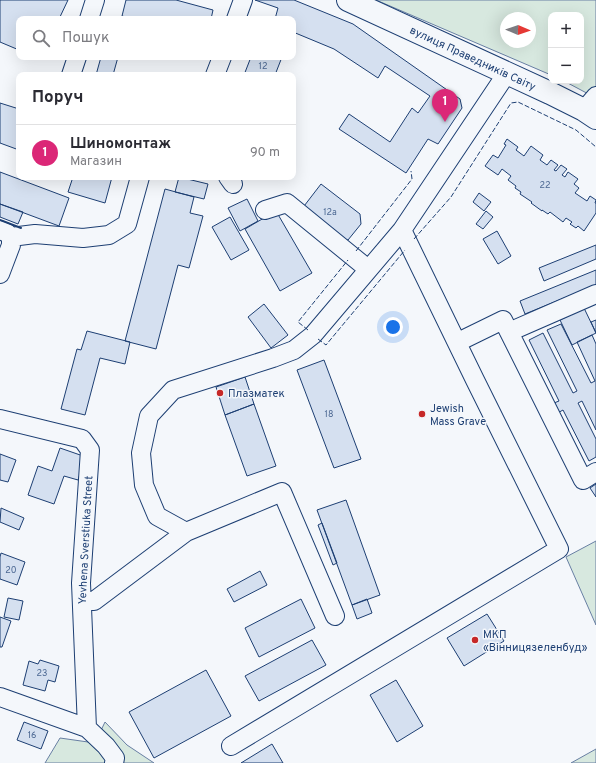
<!DOCTYPE html>
<html lang="uk">
<head>
<meta charset="utf-8">
<style>
  body { margin:0; font-family:Overpass,sans-serif; background:#f7f7f7; color:#2b2b33 }
  .controls { position:absolute; right:12px; top:12px; display:grid; overflow:hidden; border-radius:8px; box-shadow:0 4px 16px #0002 }
  .controls button { width:36px; height:36px; display:grid; place-items:center; padding:0; border:0; border-bottom:1px solid #e1e1e2; background:#fff; color:#2b2b33; font:20px sans-serif }
  .compass { position:absolute; left:500px; top:12px; width:36px; height:36px; border-radius:50%; background:#fff; box-shadow:0 4px 16px #0002; rotate:92deg }
  .you { position:absolute; left:393px; top:327px; width:14px; height:14px; margin:-10px; border:3px solid #fff; border-radius:50%; background:#1a73e8; box-shadow:0 0 0 6px #1a73e833 }
  .badge { display:grid; place-items:center; width:26px; height:26px; border-radius:50%; background:#db2777; color:#fff; font-size:13px; font-weight:700 }
  .pin { position:absolute; translate:-50% -33px; filter:drop-shadow(0 1px 2px #0008) }
  .pin::after { content:''; position:absolute; top:21px; width:14px; height:12px; background:inherit; clip-path:polygon(0 0,100% 0,50% 100%) }
  .list { margin:0; padding:0; list-style:none }
  h2 { display:flex; justify-content:space-between; align-items:center; height:52px; margin:0; padding:0 16px; font-size:17px }
  h2 small { font-size:13px; font-weight:400; color:#7c7c81 }
  .list li { display:grid; grid-template-columns:26px 1fr auto; gap:12px; align-items:center; box-sizing:border-box; height:56px; padding:0 16px; border-top:1px solid #e1e1e2 }
  .list b { display:block; font-size:15px; white-space:nowrap }
  .list p { margin:0; font-size:13px; white-space:nowrap; color:#7c7c81 }
  .list em { font-size:13px; font-style:normal; color:#7c7c81 }
  .icon { flex:none; width:22px; height:22px; fill:none; stroke:currentColor; stroke-width:2; stroke-linecap:round; stroke-linejoin:round }
  .map { position:relative; flex:none; width:596px; height:763px; overflow:hidden }
  .search { position:absolute; background:#fff; box-shadow:0 4px 16px #0002; left:16px; top:16px; width:280px; height:44px; display:flex; align-items:center; gap:10px; box-sizing:border-box; padding:0 14px; border-radius:8px; color:#7c7c81; font-size:15px }
  .panel { position:absolute; background:#fff; box-shadow:0 4px 16px #0002; left:16px; top:72px; width:280px; height:108px; border-radius:8px }
  .map>svg:first-child { display:block }
  .green { fill:#d7e8df; stroke:#687fa3; fill-rule:evenodd }
  .building { fill:#d5e0f0; stroke:#1d3f73 }
  .lines { fill:none; stroke-linecap:round; stroke-linejoin:round }
  .minor-casing { stroke:#1d3f73; stroke-width:20 }
  .major-casing { stroke:#1d3f73; stroke-width:24 }
  .minor { stroke:#f4f7fb; stroke-width:18 }
  .major { stroke:#f4f7fb; stroke-width:22 }
  .fence { stroke:#1d3f73; stroke-width:1; stroke-dasharray:5 2; stroke-linecap:butt }
  .wall { stroke:#1d3f73; stroke-width:2 }
  .poi-dot { fill:#c62828; stroke:#f4f7fb; stroke-width:1.5 }
  .labels { text-anchor:middle; stroke-width:3; stroke-linejoin:round; paint-order:stroke }
  .number-label { font-size:9px; fill:#4b6792 }
  .street-label { font-size:11px; fill:#1d3f73; stroke:#f4f7fb }
  .poi-label { font-size:11px; fill:#1d3f73; stroke:#f4f7fb; text-anchor:start }
</style>
</head>
<body>
<div class="map">
<svg width="596" height="763" viewBox="0 0 596 763">
  <rect width="100%" height="100%" fill="#f4f7fb"/>
  <path class="green" d="M376,0h220v98l-32,-17h17v-66h-30v60zM506,18h24v24h-24z
    M596,541v84l-30,-68z
    M105,722l22,23 27,18h-109l15,-25 35,5z
    M596,749v14h-25z"/>
  <path class="building" d="M0,0h68l-9,19h-40v31l-19,-8z
    M126,0h50l37,10 -2,9h-78l-11,-3z
    M255,0h39l59,24 107,75 2,9 -24,36 -10,-5 -22,34 -67,-44 10,-15 41,28 22,-34 6,5 12,-17 -45,-30 -7,12 -44,-29 -41,-17v-13h-18l3,-11z
    M101,57h17l-5,18h-17z
    M251,57h31l-7,18h-31z
    M0,103l19,6v41l-19,-7z
    M507,139l11,8 -2,3 8,6 7,-10 12,9 -3,5 7,5 4,-5 7,5 -4,5 2,1 5,-6 6,4 -5,6 3,2 3,-5 10,7 -4,5 5,4 -4,5 12,8 3,-5 6,4 -1,3h1v10l-12,18 -6,-5 -2,2 -6,-4 2,-2 -6,-4 -3,4 -13,-10 -2,2 -6,-4v1l-11,-8 1,-1 -12,-8 1,-2 -6,-4 1,-2 -8,-6 3,-4 -9,-7 -4,6 -13,-9 8,-11 5,3 8,-13 -2,-1z
    M0,172l69,26 -10,28 -59,-22z
    M73,177h39l-7,26 -37,-11z
    M179,177l29,7 -4,15 -29,-7z
    M321,184l39,30 1,10 -13,16h-9l-38,-30z
    M165,189l29,8 -4,16 13,3 -14,52 -11,-3 -22,84 -31,-8z
    M479,193l12,9 -7,9 -11,-9z
    M247,199l11,22 -18,10 -12,-23z
    M0,204l23,8 -5,12 -18,-7z
    M276,211l36,62 -32,18 -35,-62z
    M486,211l7,6 -10,12 -7,-5z
    M230,217l19,33 -18,10 -19,-33z
    M497,231l14,25 -13,8 -15,-25z
    M596,245v14l-52,22 -5,-13z
    M596,270v15l-71,29 -5,-13z
    M264,304l24,31 -17,13 -23,-31z
    M584,308l12,25 -24,12 -12,-25z
    M596,320v13l-5,-11z
    M561,324l30,59 4,-2 -18,-39 15,-7 4,9v86l-14,-29 -4,2 18,36v18l-7,4 -26,-51 -9,5 -5,-10 10,-4 -30,-61 14,-7 30,60 4,-2 -30,-61z
    M87,331l43,11 -5,22 -25,-6 -15,57 -24,-6 16,-60 4,1z
    M324,360l37,99 -27,9 -37,-98z
    M245,377l9,27 -29,11 -9,-28z
    M254,404l22,62 -29,10 -22,-61z
    M60,448l26,9 -8,23 -14,-4 -10,28 -26,-9 10,-29 14,5z
    M0,454l16,6 -8,22 -8,-2z
    M596,484v13l-6,-9z
    M346,500l34,95 -28,10 -35,-95z
    M1,508l23,10 -5,12 -19,-8z
    M322,523l15,40 -4,2 -15,-40z
    M1,553l24,9 -8,23 -17,-6v-22z
    M260,571l7,14 -33,17 -7,-13z
    M8,598l15,3 -4,19 -15,-3z
    M301,599l14,29 -56,29 -14,-29z
    M367,599l5,14 -15,6 -5,-14z
    M487,614l17,27 -40,25 -17,-28z
    M0,617l11,4 -9,26h-2z
    M312,640l14,25 -67,36 -14,-25z
    M40,660l19,6 -4,16 -7,-2 -3,11 -22,-6 6,-24 9,3z
    M206,670l25,46 -77,42 -25,-46z
    M396,680l27,46 -26,16 -27,-47z
    M24,722l24,9 -7,18 -24,-9z
    M272,744l11,19h-42z"/>
  <g class="lines">
    <defs>
      <path id="minor" d="M89,19l6,-19
        M236,19l7,-19
        M71,75l6,-18
        M215,75l7,-18
        M584,110l12,-14
        M228,177l5,7
        M265,210l22,-7 81,66
        M0,230l7,3 4,4v8l-11,29
        M11,237l24,-3 48,4 26,-3 18,-11 13,-47
        M509,332l87,-38
        M458,342l45,-22 80,160 13,-8
        M0,419l82,20 8,11 -9,133 6,145
        M186,532l-29,-16 -13,-31 -3,-32 8,-37 24,-26 100,-32 21,-8 19,-15 89,-105 105,-157
        M82,601h12l92,-69 96,-40 53,124
        M0,697l87,31 19,18 9,12 -1,5
        M231,746l328,-197 -84,-169 -73,-150"/>
      <path id="major" d="M348,0l202,93 34,17 12,8"/>
    </defs>
    <use href="#minor" class="minor-casing"/>
    <use href="#major" class="major-casing"/>
    <use href="#minor" class="minor"/>
    <use href="#major" class="major"/>
    <path class="fence" d="M414,239l37,-42 60,-94 7,-1 58,28 20,17
      M356,251l56,-72 -1,-8
      M308,330l-10,-8 50,-62
      M318,339l8,6 79,-95"/>
    <path class="wall" d="M0,220l21,8"/>
  </g>
  <g class="poi-dot">
    <circle cx="220" cy="393" r="4"/>
    <circle cx="422" cy="414" r="4"/>
    <circle cx="475" cy="640" r="4"/>
  </g>
  <g class="labels">
    <g class="number-label">
      <text x="263" y="69">12</text>
      <text x="545" y="188">22</text>
      <text x="330" y="215">12а</text>
      <text x="329" y="417">18</text>
      <text x="11" y="573">20</text>
      <text x="42" y="676">23</text>
      <text x="32" y="738">16</text>
    </g>
    <g class="street-label">
      <text transform="translate(473 58) rotate(25)" y="4">вулиця Праведників Світу</text>
      <text transform="translate(85 540) rotate(-87)" y="4">Yevhena Sverstiuka Street</text>
    </g>
    <g class="poi-label">
      <text x="228" y="397">Плазматек</text>
      <text x="430" y="412">Jewish<tspan x="430" dy="13">Mass Grave</tspan></text>
      <text x="483" y="638">МКП<tspan x="483" dy="13">«Вінницязеленбуд»</tspan></text>
    </g>
  </g>
</svg>
<div class="controls">
<button>+</button>
<button>−</button>
</div>
<svg class="compass" viewBox="-18 -18 36 36"><path d="M0-13l5 13h-10z" fill="#e53935"/><path d="M0 13l5-13h-10z" fill="#7c7c81"/></svg>
<div class="you"></div>
<div class="pin badge" style="left:445px;top:122px">1</div>
<div class="search"><svg class="icon" aria-label="search" viewBox="0 0 24 24"><circle cx="10" cy="10" r="6"/><path d="M15 15l6 6"/></svg>Пошук</div>
<section class="panel">
<h2>Поруч<small></small></h2>
<ul class="list">
<li><span class="badge">1</span><div><b>Шиномонтаж</b><p>Магазин</p></div><em>90 m</em></li>
</ul>
</section>
</div>
</body>
</html>
